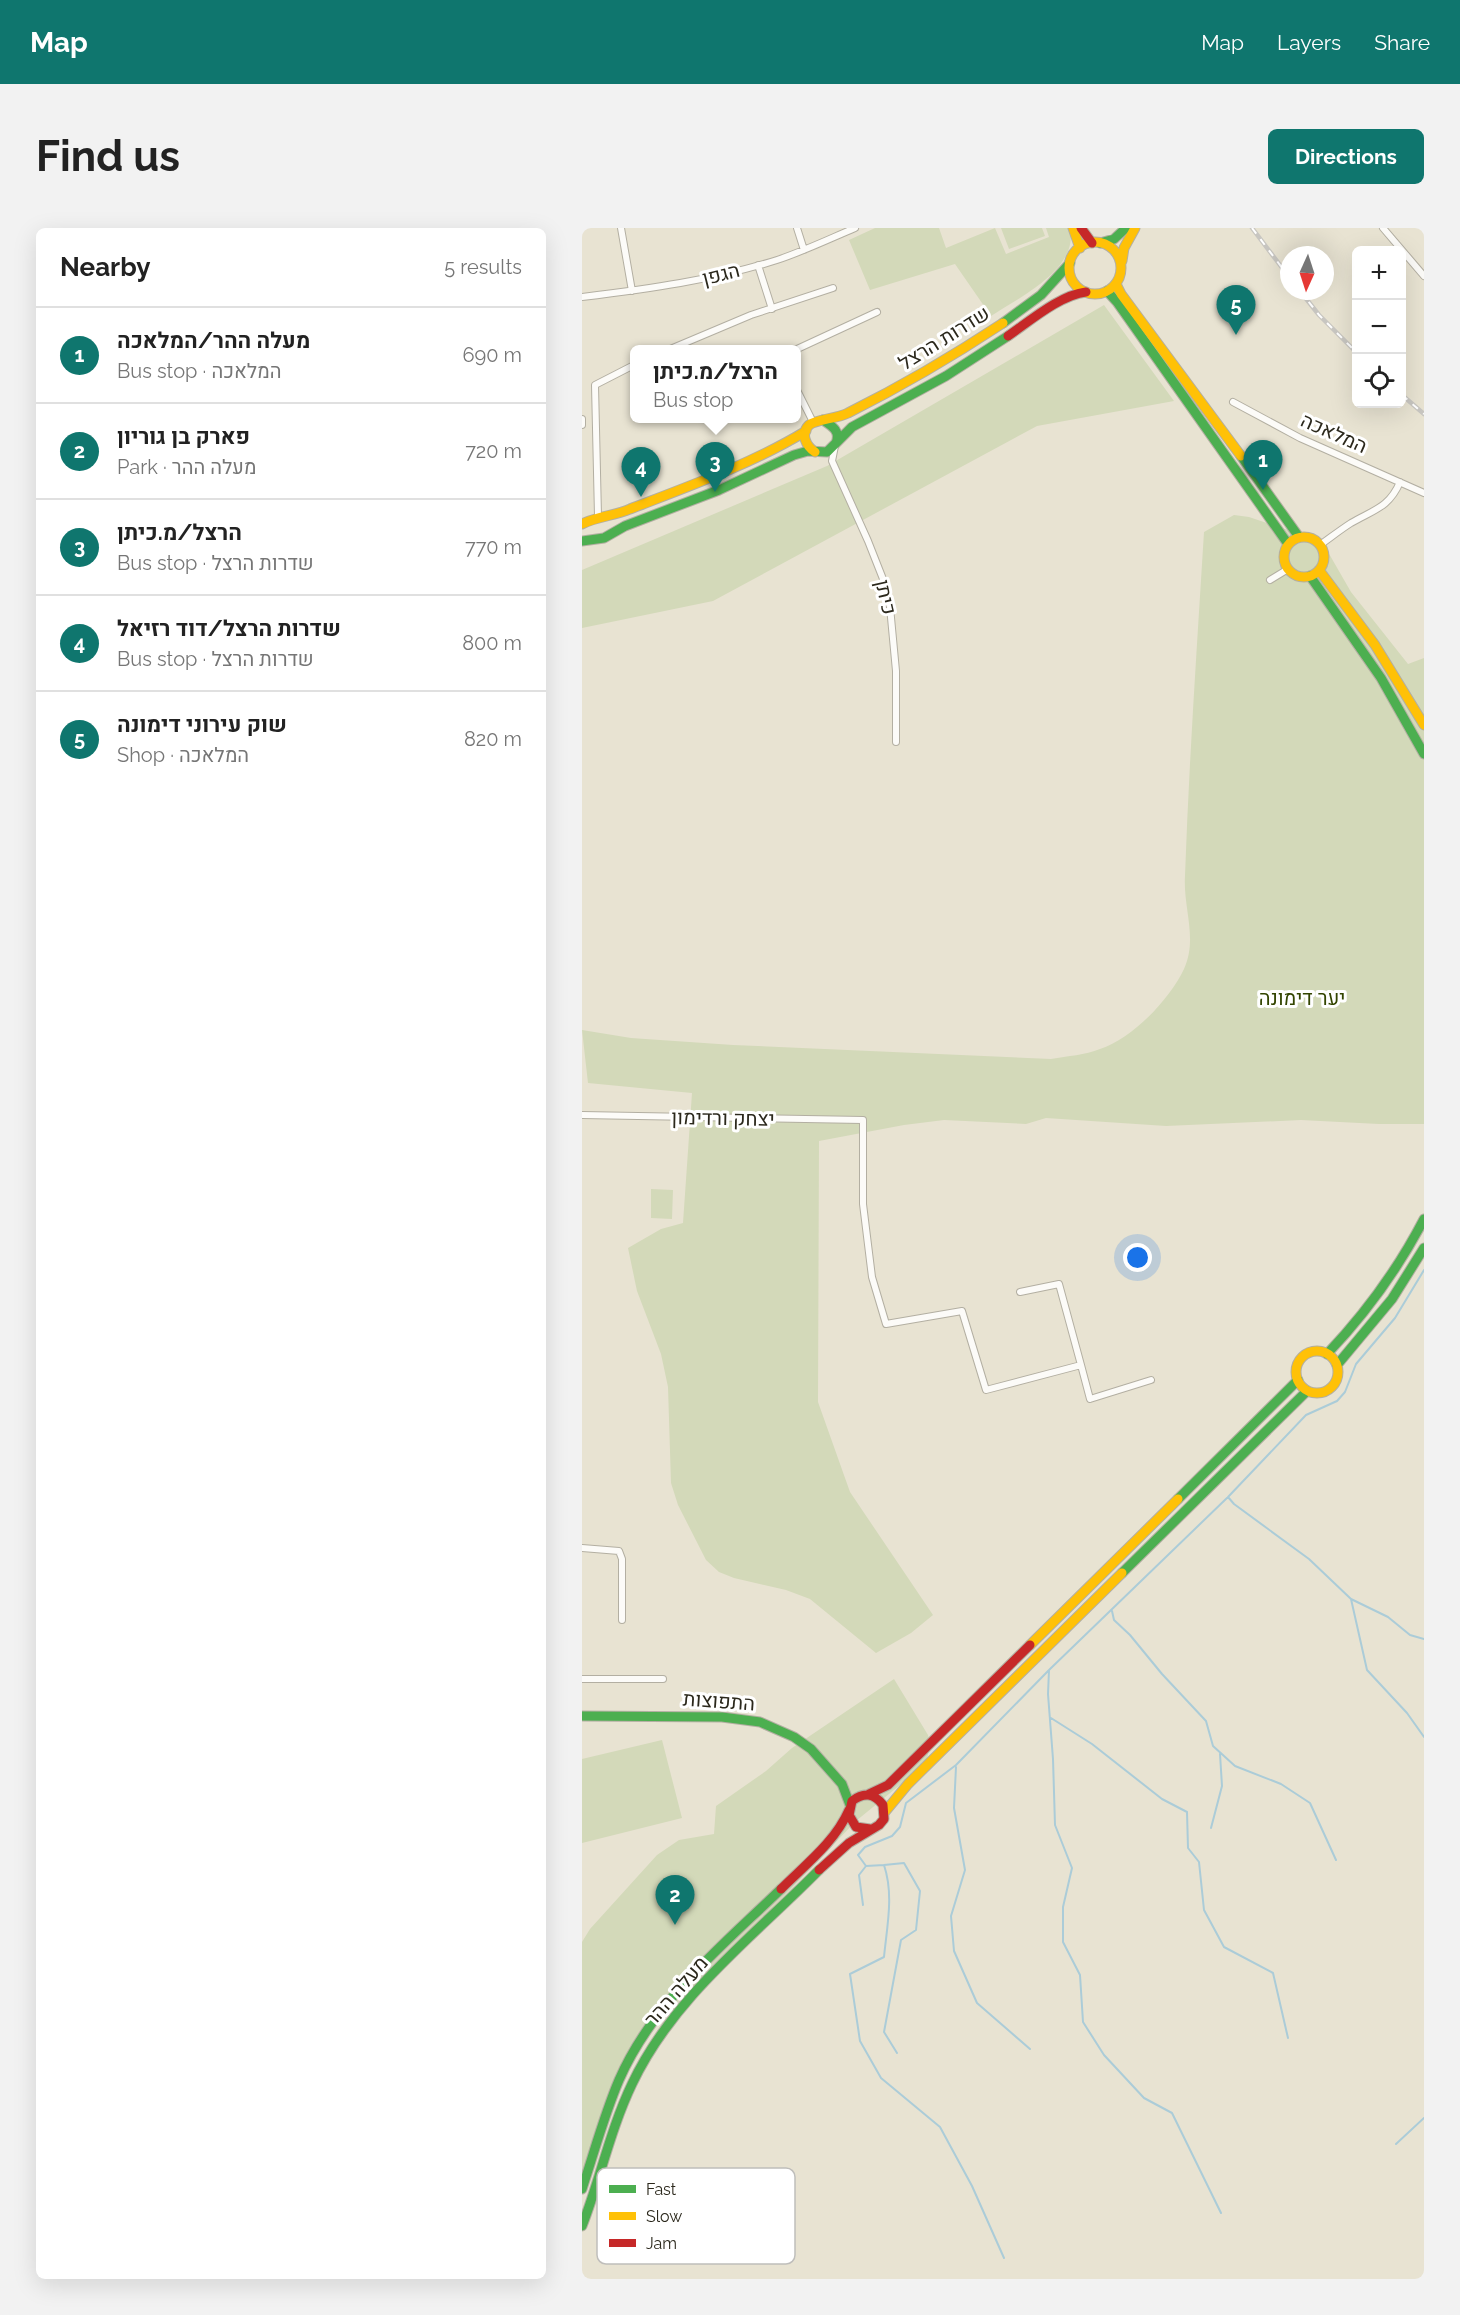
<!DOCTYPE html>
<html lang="en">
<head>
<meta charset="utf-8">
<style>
  body { margin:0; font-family:Raleway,Heebo,sans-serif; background:#f2f2f2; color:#222 }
  .controls { position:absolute; right:18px; top:18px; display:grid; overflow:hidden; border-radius:9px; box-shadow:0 6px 24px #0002 }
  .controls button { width:54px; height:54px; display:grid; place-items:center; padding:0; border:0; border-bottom:2px solid #e0e0e0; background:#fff; color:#222; font:30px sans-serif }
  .compass { position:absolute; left:698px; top:18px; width:54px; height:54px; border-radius:50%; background:#fff; box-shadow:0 6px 24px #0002; rotate:183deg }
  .you { position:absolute; left:556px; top:1030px; width:21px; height:21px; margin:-15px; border:4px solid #fff; border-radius:50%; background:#1a73e8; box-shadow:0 0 0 9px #1a73e833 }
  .badge { display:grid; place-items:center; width:39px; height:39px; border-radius:50%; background:#0f766e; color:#fff; font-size:20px; font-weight:700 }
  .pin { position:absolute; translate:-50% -50px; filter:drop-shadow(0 2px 3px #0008) }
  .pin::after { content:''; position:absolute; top:32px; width:21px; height:18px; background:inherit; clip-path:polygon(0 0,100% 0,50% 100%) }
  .popup { position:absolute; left:48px; top:117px; width:171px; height:78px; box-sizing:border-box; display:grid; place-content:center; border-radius:9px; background:#fff; filter:drop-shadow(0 2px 4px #0005); font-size:20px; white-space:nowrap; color:#767676 }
  .popup b { font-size:22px; color:#222 }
  .popup::after { content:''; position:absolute; left:50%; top:100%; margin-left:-12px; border:12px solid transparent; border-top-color:#fff }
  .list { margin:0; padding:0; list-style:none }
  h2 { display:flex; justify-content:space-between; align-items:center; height:78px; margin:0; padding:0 24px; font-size:26px }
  h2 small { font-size:20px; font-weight:400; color:#767676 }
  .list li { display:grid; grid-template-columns:39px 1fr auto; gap:18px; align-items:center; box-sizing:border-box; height:96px; padding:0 24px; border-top:2px solid #e0e0e0 }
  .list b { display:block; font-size:22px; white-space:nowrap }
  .list p { margin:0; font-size:20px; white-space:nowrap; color:#767676 }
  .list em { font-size:20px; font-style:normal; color:#767676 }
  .icon { flex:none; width:33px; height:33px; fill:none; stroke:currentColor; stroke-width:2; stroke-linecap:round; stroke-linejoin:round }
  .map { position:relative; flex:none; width:842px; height:2051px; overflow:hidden; border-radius:9px }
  header { display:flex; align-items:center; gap:36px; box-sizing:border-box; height:84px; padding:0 30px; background:#0f766e; color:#fff }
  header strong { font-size:28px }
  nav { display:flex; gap:33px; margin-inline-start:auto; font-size:21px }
  .intro { display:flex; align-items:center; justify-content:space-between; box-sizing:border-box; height:144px; padding:0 36px }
  h1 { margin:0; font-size:42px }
  .button { padding:15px 27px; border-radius:9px; background:#0f766e; color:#fff; font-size:21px; font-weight:700 }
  main { display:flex; gap:36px; padding:0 36px }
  aside { flex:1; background:#fff; border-radius:9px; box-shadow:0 6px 24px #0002 }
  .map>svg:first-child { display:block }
  .green { fill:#d3d9b9 }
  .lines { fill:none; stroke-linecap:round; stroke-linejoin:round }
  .stream { stroke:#abccd8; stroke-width:2 }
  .street-casing { stroke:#b3afa2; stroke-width:8 }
  .fast-casing { stroke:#b3afa2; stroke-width:11 }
  .slow-casing { stroke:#b3afa2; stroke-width:11 }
  .jam-casing { stroke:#b3afa2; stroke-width:11 }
  .street { stroke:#fcfbf8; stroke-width:6 }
  .fast { stroke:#4caf50; stroke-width:9 }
  .slow { stroke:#ffc107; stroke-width:9 }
  .jam { stroke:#c62828; stroke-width:9 }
  .rail-casing { stroke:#c8c6c1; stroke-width:4.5 }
  .rail { stroke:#fff; stroke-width:2; stroke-dasharray:7; stroke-linecap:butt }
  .labels { text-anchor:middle; stroke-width:6; stroke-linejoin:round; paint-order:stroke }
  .street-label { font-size:20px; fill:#2b281c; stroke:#fff }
  .park-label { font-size:20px; fill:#334500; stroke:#fff }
  .key { fill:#fff; stroke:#bfbebb; stroke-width:1.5 }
  .key-label { font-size:16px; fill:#2b281c }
</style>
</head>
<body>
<header>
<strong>Map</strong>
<nav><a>Map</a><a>Layers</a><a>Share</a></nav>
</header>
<div class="intro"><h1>Find us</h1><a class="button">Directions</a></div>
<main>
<aside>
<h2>Nearby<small>5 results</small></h2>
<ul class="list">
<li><span class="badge">1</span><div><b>מעלה ההר/המלאכה</b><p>Bus stop · המלאכה</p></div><em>690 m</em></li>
<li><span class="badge">2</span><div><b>פארק בן גוריון</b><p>Park · מעלה ההר</p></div><em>720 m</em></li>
<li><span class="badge">3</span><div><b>הרצל/מ.כיתן</b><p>Bus stop · שדרות הרצל</p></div><em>770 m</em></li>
<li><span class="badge">4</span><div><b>שדרות הרצל/דוד רזיאל</b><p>Bus stop · שדרות הרצל</p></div><em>800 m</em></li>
<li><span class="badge">5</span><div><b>שוק עירוני דימונה</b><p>Shop · המלאכה</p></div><em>820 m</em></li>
</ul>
</aside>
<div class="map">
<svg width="842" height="2051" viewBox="0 0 842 2051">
  <rect width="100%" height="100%" fill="#e8e3d2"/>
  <path class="green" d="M293,0h64l7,20 49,-20 11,26 43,-17 -3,-9h24c9,41 -50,69 -79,88l-36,-52 -85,26 -21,-50z
    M419,0h41l3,8 -36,13z
    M522,77l70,96 -137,25 -324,175 -131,27v-58l245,-104z
    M652,287l15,2 42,14 37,21 23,40 57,72 16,-6v466h-45l-78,-4 -135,6 -120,-8 -20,6 -82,-4 -40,5 -85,16 -1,261 32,90 83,123 -22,18 -35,20 -66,-54 -24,-9 -52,-12 -15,-6 -13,-12 -28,-55 -7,-22 -3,-96 -7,-33 -24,-63 -9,-43 33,-19 22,-6 9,-130 -104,-10 -6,-53 49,8 102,7 318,14c17,-3 34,-4 49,-10 32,-10 70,-50 84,-80 14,-31 -1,-61 1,-93 4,-115 12,-230 19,-344z
    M69,961l22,1 -1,29 -21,-1z
    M312,1451l34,56 2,8 -3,17 -10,11 -61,50 -109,114 -112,109 -53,135v-237l8,-13 67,-74 22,-15 35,-6 2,-28 50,-35 26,-23z
    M80,1512l20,78 -100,25v-84z"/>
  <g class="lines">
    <path class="stream" d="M646,1269l6,7 75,55 42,40 16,71 40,43 17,24
      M769,1371l37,18 22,18 14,4
      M530,1383l2,9 16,15 32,39 44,47 7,25 22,20 46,18 29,19 26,57
      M467,1442l-1,24 5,65 2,66 17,43 -9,39v35l17,33 3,47 21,33 40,43 28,15 49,100
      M469,1490l41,26 70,55 25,13 1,36 11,14 5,48 20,37 49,26 15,65
      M374,1539l-2,41 11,62 -14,46 3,35 23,52 53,46
      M629,1600l11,-42 -2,-32
      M302,1637l20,-2 16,28 -4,39 -15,10 -17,92 13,21
      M281,1677l-4,-30 7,-9
      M814,1916l28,-26
      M422,2030l-32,-72 -32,-59 -59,-49 -21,-37 -10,-67 34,-17c3,-31 10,-62 0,-92l-18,1 -8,-11 7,-8 27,-11 8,-9 6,-24 50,-38 93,-95 179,-173 78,-82 31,-14 8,-9 11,-28 39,-46 29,-48"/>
    <defs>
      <path id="street" d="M39,0l11,63
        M215,0l7,22
        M801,0l41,48
        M176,37l14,44
        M0,69c65,-8 132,-17 195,-37 27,-9 52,-21 78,-32
        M86,122l83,-35 82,-27
        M213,122l82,-38
        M214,160l17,34
        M651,174l67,36 124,55
        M0,191v6
        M253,218l-3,15 36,80 15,38 7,28 6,64v71
        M16,288l-3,-131 39,-20
        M738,317c10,-7 20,-15 31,-22 22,-13 38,-15 49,-41
        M688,352l18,-11
        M0,887l281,5v84l9,73 14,47 76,-13 24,79 95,-25 -22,-81 -39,8
        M499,1137l9,34 61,-19
        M0,1320l37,3 3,8v61
        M0,1451h81"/>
      <path id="fast" d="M518,15l14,-4 12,-11
        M525,63l10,11 171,242
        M421,95l38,-28 29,-32
        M241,192c9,6 18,11 13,23
        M659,228l58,81
        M0,313l22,-3 21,-12 94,-36 75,-35 14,-4 19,1 25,-25 94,-51 62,-40
        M728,348l71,102 43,76
        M745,1126c39,-41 71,-85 97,-135
        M755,1137l55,-66 32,-51
        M596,1271l120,-119
        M540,1345l185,-182
        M0,1488l140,1 38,5 34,15 17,12 31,35 8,21
        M0,1961c12,-36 22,-74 37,-109 34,-78 102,-133 162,-191
        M0,1998c18,-46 28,-96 50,-142 41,-87 121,-147 187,-214"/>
      <path id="slow" d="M491,0l7,20
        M487 40a26 26 0 1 1 52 0a26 26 0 1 1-52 0Z
        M540,33l2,-13 11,-20
        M534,56l5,10 120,162
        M233,224c-9,-6 -15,-18 -6,-27 7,-6 28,-6 39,-12 54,-27 105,-57 155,-90
        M0,296c16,-8 32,-8 48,-15 57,-22 124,-46 176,-78
        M702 329a20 20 0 1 1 40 0a20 20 0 1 1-40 0Z
        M737,342l56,75 49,80
        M714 1144a21 21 0 1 1 42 0a21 21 0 1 1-42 0Z
        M448,1417l148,-146
        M302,1585l24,-29 214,-211"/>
      <path id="jam" d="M499,0l11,15
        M426,108c22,-15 52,-41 78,-44
        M287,1566l19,-9 142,-140
        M237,1642l30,-27 30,-18 5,-6 -1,-14c-9,-12 -19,-13 -31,-4l-3,14 7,12 14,2
        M199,1661c24,-24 54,-47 68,-79"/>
    </defs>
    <use href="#street" class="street-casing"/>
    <use href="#fast" class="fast-casing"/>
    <use href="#slow" class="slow-casing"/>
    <use href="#jam" class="jam-casing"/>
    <use href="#street" class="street"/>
    <use href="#fast" class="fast"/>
    <use href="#slow" class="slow"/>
    <use href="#jam" class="jam"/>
    <defs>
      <path id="rail" d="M670,0l37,49
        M718,63l19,24 37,37
        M820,167l22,19"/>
    </defs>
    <use href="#rail" class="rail-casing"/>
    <use href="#rail" class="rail"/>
  </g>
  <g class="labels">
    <g class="street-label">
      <text transform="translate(139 46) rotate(-14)" y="7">הגפן</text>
      <text transform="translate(362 110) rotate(-32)" y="7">שדרות הרצל</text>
      <text transform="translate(752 205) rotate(24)" y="7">המלאכה</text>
      <text transform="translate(304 369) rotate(77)" y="7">כיתן</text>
      <text transform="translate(141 890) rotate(1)" y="7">יצחק ורדימון</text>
      <text transform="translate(137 1473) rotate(4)" y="7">התפוצות</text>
      <text transform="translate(94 1763) rotate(-49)" y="7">מעלה ההר</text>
    </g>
    <g class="park-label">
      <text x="720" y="777">יער דימונה</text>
    </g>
  </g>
  <rect x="15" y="1940" width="198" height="96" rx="9" class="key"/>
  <rect x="27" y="1957" width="27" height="8" fill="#4caf50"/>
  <rect x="27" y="1984" width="27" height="8" fill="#ffc107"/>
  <rect x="27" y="2011" width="27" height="8" fill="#c62828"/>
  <g class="key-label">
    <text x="64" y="1967">Fast</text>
    <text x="64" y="1994">Slow</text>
    <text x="64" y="2021">Jam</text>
  </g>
</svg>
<div class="controls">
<button>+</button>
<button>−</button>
<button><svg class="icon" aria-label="locate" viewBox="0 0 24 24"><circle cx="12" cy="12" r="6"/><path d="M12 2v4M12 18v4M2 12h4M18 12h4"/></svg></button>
</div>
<svg class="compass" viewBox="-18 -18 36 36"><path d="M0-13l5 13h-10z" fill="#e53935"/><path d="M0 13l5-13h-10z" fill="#767676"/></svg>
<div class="you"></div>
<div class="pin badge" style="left:681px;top:262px">1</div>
<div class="pin badge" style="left:93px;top:1697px">2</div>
<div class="pin badge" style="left:133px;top:264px">3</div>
<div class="popup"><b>הרצל/מ.כיתן</b>Bus stop</div>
<div class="pin badge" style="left:59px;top:269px">4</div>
<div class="pin badge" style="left:654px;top:107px">5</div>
</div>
</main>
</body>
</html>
